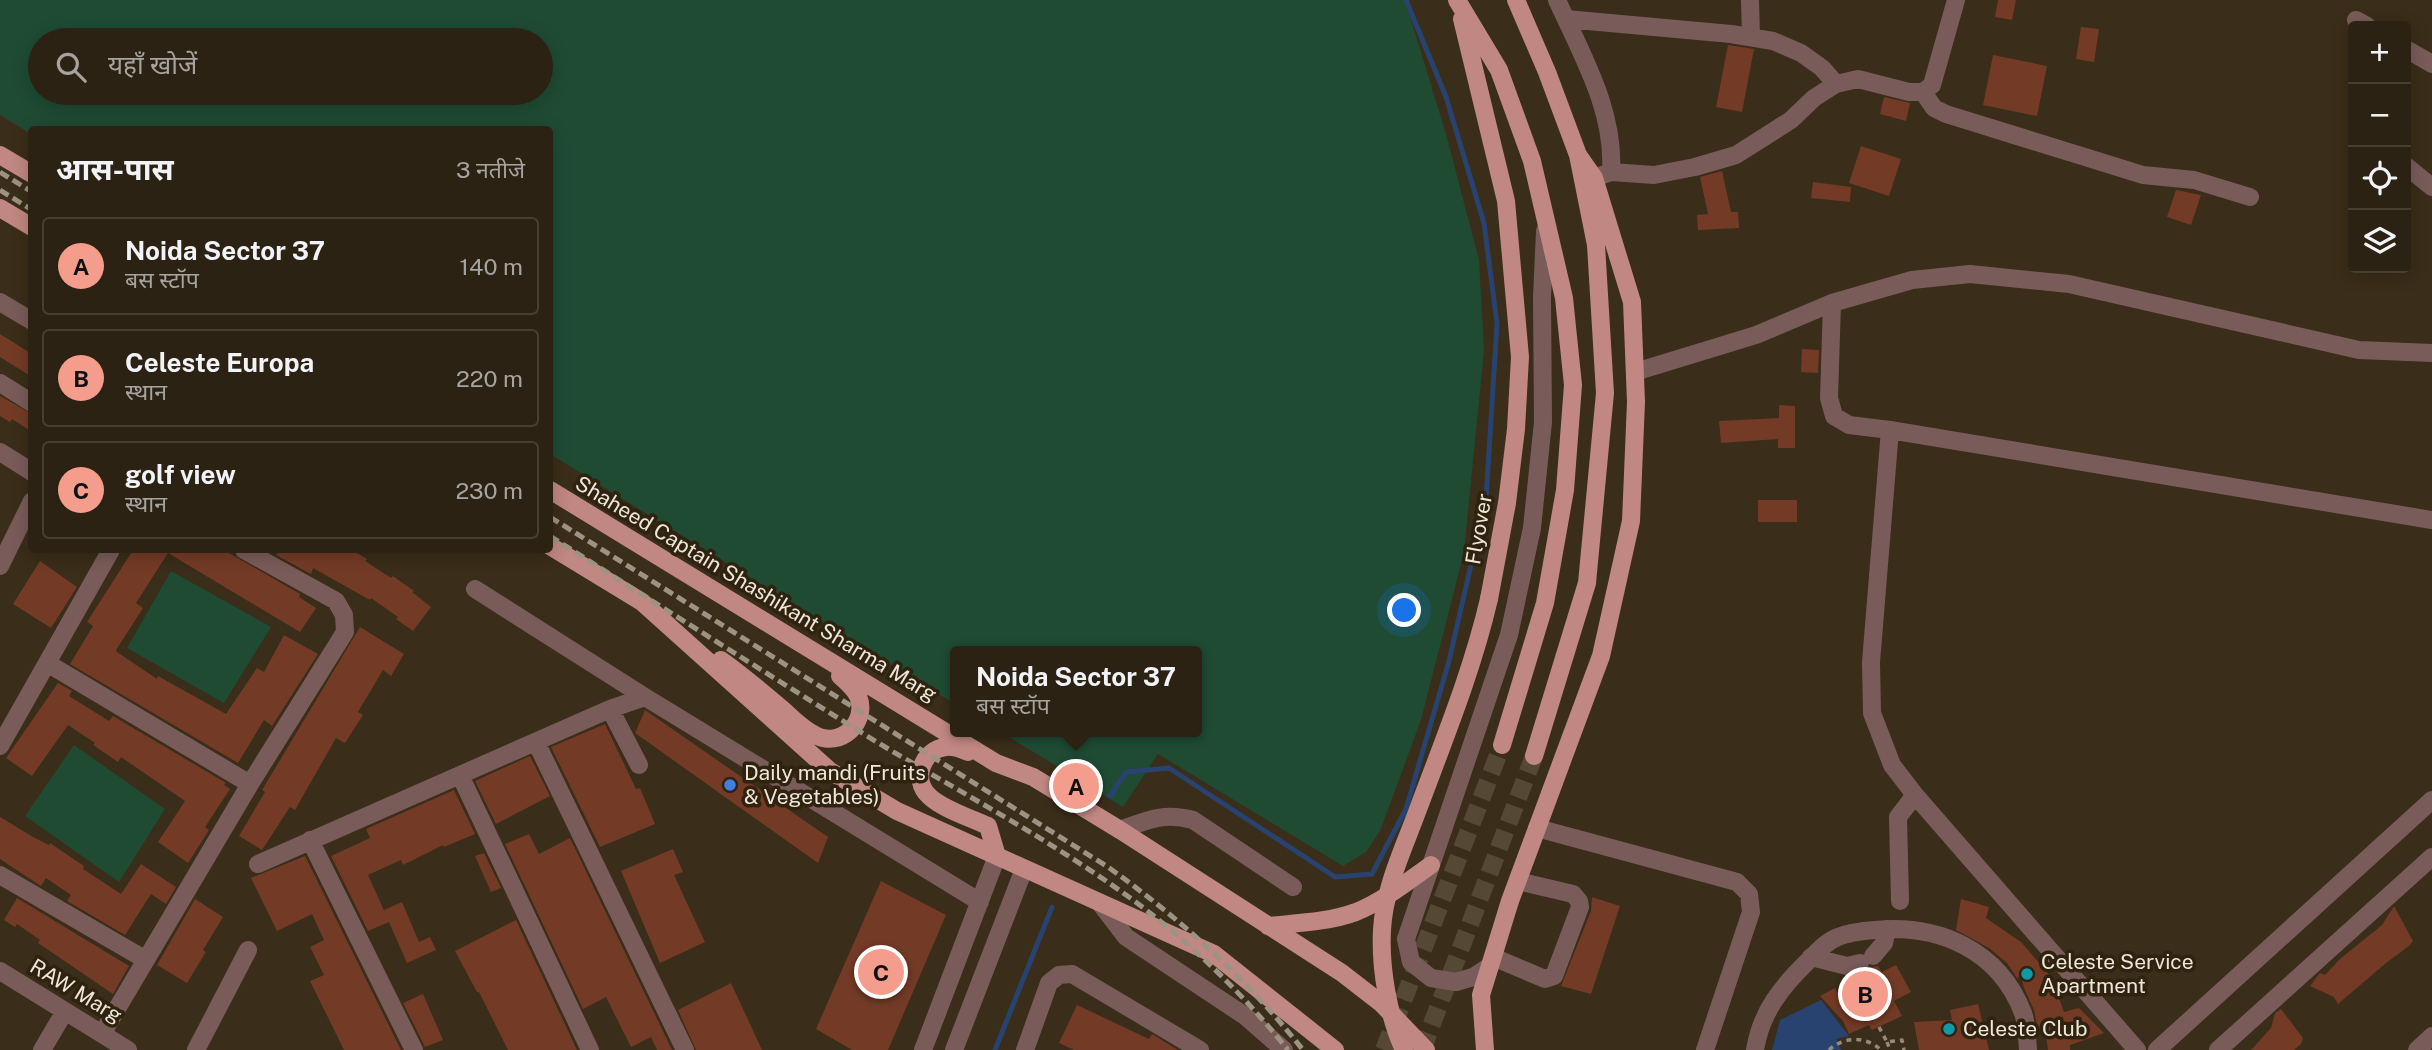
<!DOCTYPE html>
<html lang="hi">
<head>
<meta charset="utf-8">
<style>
  body { margin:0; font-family:"Public Sans","Noto Sans Devanagari",sans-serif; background:#342a1c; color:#f1f3f6 }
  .controls { position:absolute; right:21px; top:21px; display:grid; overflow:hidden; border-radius:7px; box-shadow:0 4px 18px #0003 }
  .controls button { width:63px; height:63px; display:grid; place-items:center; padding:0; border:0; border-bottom:2px solid #483f33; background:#2c2213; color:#f1f3f6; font:35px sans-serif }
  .you { position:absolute; left:1405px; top:611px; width:24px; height:24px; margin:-18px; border:5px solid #fff; border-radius:50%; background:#1a73e8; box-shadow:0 0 0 10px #1a73e833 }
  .badge { display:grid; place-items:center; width:46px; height:46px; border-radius:50%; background:#f59d8d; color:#111; font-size:23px; font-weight:700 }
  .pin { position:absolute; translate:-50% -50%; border:4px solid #fff; box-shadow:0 2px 7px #0006 }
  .popup { position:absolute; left:950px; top:646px; width:252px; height:91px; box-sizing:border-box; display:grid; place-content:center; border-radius:7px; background:#2c2213; filter:drop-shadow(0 2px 5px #0005); font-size:23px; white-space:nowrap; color:#a6a4a0 }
  .popup b { font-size:26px; color:#f1f3f6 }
  .popup::after { content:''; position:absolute; left:50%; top:100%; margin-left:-14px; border:14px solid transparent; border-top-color:#2c2213 }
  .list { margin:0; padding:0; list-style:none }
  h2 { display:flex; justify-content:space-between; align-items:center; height:91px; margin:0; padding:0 28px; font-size:30px }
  h2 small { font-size:23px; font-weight:400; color:#a6a4a0 }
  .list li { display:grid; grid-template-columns:46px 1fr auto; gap:21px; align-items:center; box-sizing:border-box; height:98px; margin:0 14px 14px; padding:0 14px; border:2px solid #483f33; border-radius:7px }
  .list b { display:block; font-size:26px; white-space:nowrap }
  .list p { margin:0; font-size:23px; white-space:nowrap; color:#a6a4a0 }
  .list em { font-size:23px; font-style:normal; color:#a6a4a0 }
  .icon { flex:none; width:38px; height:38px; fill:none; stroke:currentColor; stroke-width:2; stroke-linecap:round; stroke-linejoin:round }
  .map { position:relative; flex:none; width:2432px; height:1050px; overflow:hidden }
  .search { position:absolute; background:#2c2213; box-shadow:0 4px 18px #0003; left:28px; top:28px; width:525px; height:77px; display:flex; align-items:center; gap:18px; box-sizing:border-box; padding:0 24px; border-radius:38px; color:#a6a4a0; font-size:26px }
  .panel { position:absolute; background:#2c2213; box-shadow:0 4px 18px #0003; left:28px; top:126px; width:525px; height:427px; border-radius:7px }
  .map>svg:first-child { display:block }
  .green { fill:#1f4b33; fill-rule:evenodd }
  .water { fill:#294371 }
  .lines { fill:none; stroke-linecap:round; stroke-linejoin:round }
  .stream { stroke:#294371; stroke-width:5 }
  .building { fill:#733b26 }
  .major-tunnel { stroke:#554936; stroke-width:18; stroke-dasharray:18 9; stroke-linecap:butt }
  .path { stroke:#968b7b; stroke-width:3.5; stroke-dasharray:5 5; stroke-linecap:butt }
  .minor { stroke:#795c5a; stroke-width:18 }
  .major { stroke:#c18782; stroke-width:18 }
  .rail { stroke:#9d9384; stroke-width:5; stroke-dasharray:10 5; stroke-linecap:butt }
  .major-bridge { stroke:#c18782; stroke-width:18 }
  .shop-dot { fill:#3f7fe0; stroke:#2f230f; stroke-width:2.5 }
  .culture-dot { fill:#0f9aa8; stroke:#2f230f; stroke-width:2.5 }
  .labels { text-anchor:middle; stroke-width:7; stroke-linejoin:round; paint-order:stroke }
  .street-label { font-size:21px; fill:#eee6da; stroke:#2f230f }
  .poi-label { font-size:21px; fill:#eee6da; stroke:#2f230f; text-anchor:start }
</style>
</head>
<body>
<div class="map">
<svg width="2432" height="1050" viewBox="0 0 2432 1050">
  <rect width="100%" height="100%" fill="#3a2d19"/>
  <path class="green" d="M0,0h1405l41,134 33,126 5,91 -20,201 -43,168 -41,111 -14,21 -23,14 -185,-112 -35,53 -122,-75h196v-81h-242v53l-405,-250v-324h-518l-1,4 -31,-19zM40,40h501v53h-501z
    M171,571l100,56 -47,76 -97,-55z
    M74,745l91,64 -46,73 -94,-66z"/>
  <path class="water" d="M1821,1000l28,36 -13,3 5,11h-69l8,-30z"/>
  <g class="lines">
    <path class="stream" d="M1110,796l16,-24 43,-4 166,109 37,-3 34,-65 43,-148 37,-162 11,-175 -13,-101 -38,-126 -40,-97
      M995,1050l57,-143"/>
  </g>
  <path class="building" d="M1998,0h18l-4,20 -17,-3z
    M2081,27l18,2 -5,33 -18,-3z
    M1728,45l26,4 -12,63 -26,-5z
    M1993,55l54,11 -10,50 -54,-11z
    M1884,97l26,6 -4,18 -26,-7z
    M1861,146l40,13 -12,37 -40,-13z
    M1722,171l9,41h7l1,16 -41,2 -1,-15 11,-1 -8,-37z
    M1813,182l38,5 -1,15 -39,-4z
    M2176,190l25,5 -10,30 -24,-8z
    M0,334l32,20v23l-32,-20z
    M1802,349l17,1 -1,23 -17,-1z
    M0,396l32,18v18l-20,-13 -2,3 -10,-6z
    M1779,405l16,1v42h-17v-9l-57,4 -2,-22 60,-3z
    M1758,500h39v22h-39z
    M133,550h91l76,44 -1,3 17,11 -16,24 -132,-79 -32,50 7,5 -27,42 1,2 40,27 1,-3 68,38 31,-46 7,4 20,-37 34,19 -46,72 -8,-6 -26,43 -168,-99 23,-38 -6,-4z
    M279,550h73l15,9 -2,2 26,17 2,-2 21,15 -2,1 19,15 -18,24 -17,-12 2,-2 -27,-19 -1,2 -57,-32 -2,6 -35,-19z
    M40,561l37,26 -26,41 -38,-24z
    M360,627l44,27 -13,22 -8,-6 -25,42 5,3 -18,28 -9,-5 -41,72 -5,-3 -28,43 -23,-14 26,-44 -3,-2z
    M58,683l14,8 -3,5 40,25 4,-5 113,67 -2,2 6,4 -25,38 4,3 -21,33 -30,-21 27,-41 -64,-44 -3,5 -25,-17 2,-2 -27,-18 -36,51 -26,-18z
    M645,710l183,127 -10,26 -183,-130z
    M605,724l31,65 4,-1 15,36 -55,23 -49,-100z
    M530,756l20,40 -54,28 -21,-43z
    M454,790l21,44 -31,13 -1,-2 -40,20 -2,-5 -33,15 19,42 -3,-7 18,-8 17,40 11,-5 6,13 -29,13 -18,-41 -21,9 -37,-75 39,-18 -4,-9z
    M0,817l33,20 16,8 1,-2 34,23 -1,3 38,25 20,-30 35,23 -10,17 -15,-10 -26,41 -58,-34 4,-6 -25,-17 -5,8 -41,-27z
    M529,834l10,20 31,-16 102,212h-15l-6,-13 -20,10 -25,-50 -23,12 -78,-165z
    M673,849l10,23 -9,3 31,67 -45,21 -39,-92z
    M484,853l17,35 -10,4 -16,-36z
    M305,856l96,194h-57l-34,-69 14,-6 -14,-28 14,-7 -12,-26 -35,17 -26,-53z
    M881,881l65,34 -58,135h-36l-36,-21z
    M1592,897l28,9 -29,88 -30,-8 30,-75z
    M17,898l112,68 -16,28 -75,-51 2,-3 -23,-16 -2,3 -11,-7z
    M195,899l28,18 -20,33 3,2 -19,31 -30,-18z
    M1961,899l28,8 -3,11 35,24 26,30 10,20 7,20 15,-4 25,25 -34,12v5h-22l-3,-22 -7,2 -4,-20 -10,-22 -3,-12 -4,2 -10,-15 -18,-15 -33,-18z
    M2394,906l19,35 -4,5 -23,17 -48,41 -4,-7 -24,-11 10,-13 5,2 15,-16 42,-34z
    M516,920l61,130h-69l-29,-58h-2l-22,-41z
    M1896,965l15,27 -17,9 8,15 -30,14 -3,-5 -20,9 -6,-13 -23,-25 15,-8 2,4 29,-15 -2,-4 7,-6 7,-1 4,6z
    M731,983l31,67h-66l-18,-40z
    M423,994l20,46 -18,7 -22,-44z
    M1978,1004l11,46h-70l-5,-28 38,-2 -2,-10z
    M1077,1005l72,34 3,-5 26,16h-104l-15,-7z
    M2281,1009l22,29 -2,6 -7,6h-43l20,-22 4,-15z"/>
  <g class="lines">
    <path class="major-tunnel" d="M1384,1050l118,-305
      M1422,1050l112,-294"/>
    <path class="path" d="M1879,1027l8,15 15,-2 2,10
      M1887,1042l3,8
      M1829,1050c15,-14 37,-14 52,0"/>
    <path class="minor" d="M1557,0c25,55 58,111 54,172
      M1750,0l1,37
      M1566,19l165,15 42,7 28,12 21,15 14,16
      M2356,20l11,6
      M2406,49l26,15
      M1923,92l11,16 12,6 197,61 51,5 56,17
      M2406,166l26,21
      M1594,178l17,-6 43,3 41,-8 41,-12 55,-35 23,-22 22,-14 22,-5 51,13h14l9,-7 24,-85
      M0,302l32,19
      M1832,303l-3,95 5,18 15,9 41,5
      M1635,372l121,-37 76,-32 80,-23 58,-6 99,10 290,66 73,3
      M0,383l32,20
      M0,452l32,20
      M0,566l32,-65
      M475,589l170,108 335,205
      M47,663l203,121
      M610,709l29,56
      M536,742l149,308
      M0,746l111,-196
      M460,775l130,275
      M1537,828l200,54 12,12 2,18 -46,138
      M1120,830c27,-10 44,-18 73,-10l100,67
      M310,840l104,210
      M258,864l352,-155 35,-12
      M0,875l146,85
      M1900,901l-2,-84 17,-22
      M1100,903l26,34 119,79 39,34
      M1873,956l11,-13 3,-14
      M1493,957l52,22 9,-3 26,-69 -1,-6 -6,-7 -55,-13
      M1811,957l36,9 13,-3
      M1490,966l-17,11 -17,5 -25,-4 -20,-16 -5,-23 103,-304 23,-107 11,-106 -1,-125 3,-66
      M0,971l128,79
      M102,1034l148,-250 95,-152 -1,-17 -8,-14 -92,-51
      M42,1050l23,-39
      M196,1050l52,-100
      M923,1050l74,-194
      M954,1050l70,-181
      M1025,1050l24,-67 10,-8 13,-1 128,76
      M1755,1050c6,-38 27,-64 54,-90 9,-9 18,-19 29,-23 12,-5 25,-6 37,-7 64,-6 124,20 148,83 4,11 4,25 5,37
      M2137,1050l-222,-255 -23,-30 -20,-52 -1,-51 19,-232 542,90
      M2157,1050l275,-250
      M2218,1050l214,-193
      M2417,1050l15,-14"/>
    <path class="major" d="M1457,0l42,70 33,91 32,137 9,87 -8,105 -20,113 -43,142
      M1516,0l31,72 31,83 18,90 9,148 -18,190 -53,173
      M1462,19l44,182 14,156 -4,72 -9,74 -18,96
      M0,155l32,19
      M0,208l32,19
      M550,490l446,273 37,14 87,53 222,143 40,31 44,46
      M550,546l92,56 188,169 67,40 317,143 121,96
      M721,660c21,15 40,31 60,48 10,9 21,21 34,27 25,14 54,-13 43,-39 -4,-8 -11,-14 -18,-20
      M968,752c-7,-3 -14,-6 -22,-5 -23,2 -35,32 -17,49 13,13 42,22 59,30l9,30
      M1268,926c29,-3 61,-4 88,-14 27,-11 51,-30 75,-47
      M1485,1050l-4,-55 29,-94 91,-245 30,-135 5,-119 -4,-100 -38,-124 -16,-23"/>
    <path class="rail" d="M0,172l32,20
      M0,190l32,20
      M550,517l558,350c74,53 139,112 195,183
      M550,536c105,67 211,134 317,200 90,55 185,104 270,167 56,42 107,92 151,147"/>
    <path class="major-bridge" d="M1404,1050c-16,-34 -24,-83 -22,-120 2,-41 21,-80 35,-118 26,-70 55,-140 72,-213"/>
  </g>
  <circle class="shop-dot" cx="730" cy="785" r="7"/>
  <g class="culture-dot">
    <circle cx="2027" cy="974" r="7"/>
    <circle cx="1949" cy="1029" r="7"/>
  </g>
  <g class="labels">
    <g class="street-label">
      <text transform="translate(1479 529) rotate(-80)" y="7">Flyover</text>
      <text transform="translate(756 589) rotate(31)" y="7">Shaheed Captain Shashikant Sharma Marg</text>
      <text transform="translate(76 991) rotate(31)" y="7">RAW Marg</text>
    </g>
    <g class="poi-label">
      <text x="744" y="780">Daily mandi (Fruits<tspan x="744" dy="24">&amp; Vegetables)</tspan></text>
      <text x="2041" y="969">Celeste Service<tspan x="2041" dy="24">Apartment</tspan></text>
      <text x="1963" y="1036">Celeste Club</text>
    </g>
  </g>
</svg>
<div class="controls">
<button>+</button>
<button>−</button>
<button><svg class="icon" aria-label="locate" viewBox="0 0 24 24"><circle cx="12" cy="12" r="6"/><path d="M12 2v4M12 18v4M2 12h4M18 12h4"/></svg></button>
<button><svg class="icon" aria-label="layers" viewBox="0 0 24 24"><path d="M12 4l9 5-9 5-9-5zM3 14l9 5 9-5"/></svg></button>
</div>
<div class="you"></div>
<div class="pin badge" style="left:1076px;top:786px">A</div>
<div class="popup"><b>Noida Sector 37</b>बस स्टॉप</div>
<div class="pin badge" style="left:1865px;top:994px">B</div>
<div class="pin badge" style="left:881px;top:972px">C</div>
<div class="search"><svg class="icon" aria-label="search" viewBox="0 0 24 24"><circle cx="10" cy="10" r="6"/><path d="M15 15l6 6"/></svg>यहाँ खोजें</div>
<section class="panel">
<h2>आस-पास<small>3 नतीजे</small></h2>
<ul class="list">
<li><span class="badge">A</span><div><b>Noida Sector 37</b><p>बस स्टॉप</p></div><em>140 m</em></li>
<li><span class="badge">B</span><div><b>Celeste Europa</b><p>स्थान</p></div><em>220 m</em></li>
<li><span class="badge">C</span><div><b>golf view</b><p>स्थान</p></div><em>230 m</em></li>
</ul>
</section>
</div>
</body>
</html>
